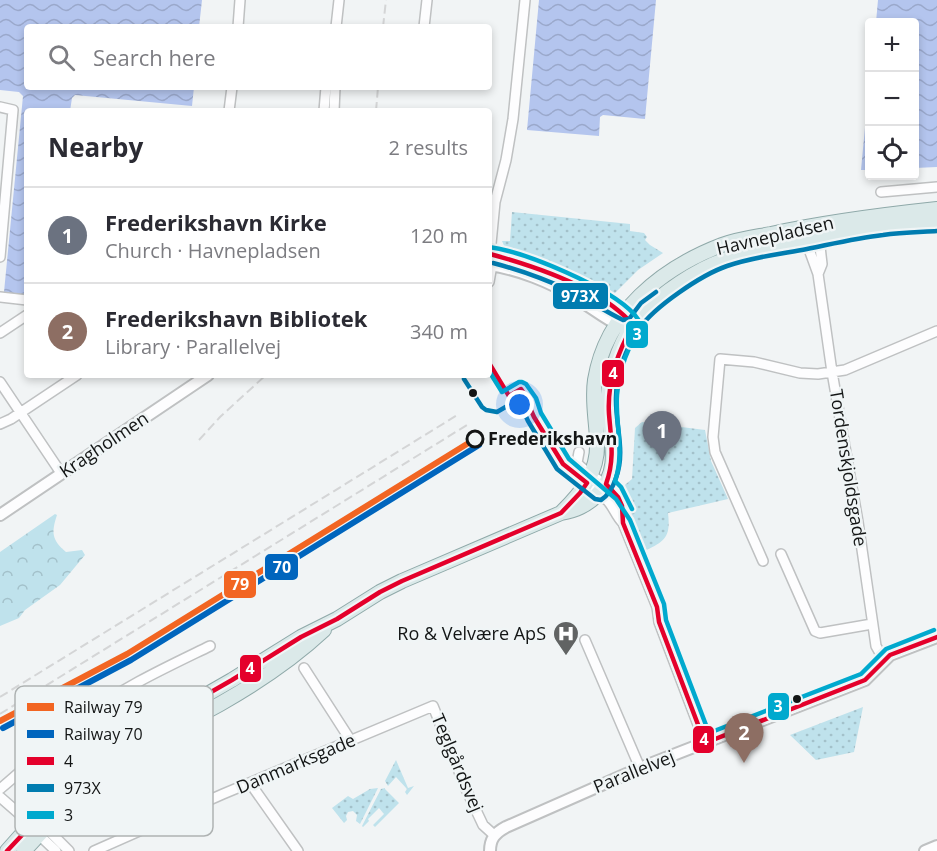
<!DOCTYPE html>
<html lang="en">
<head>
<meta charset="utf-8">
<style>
  body { margin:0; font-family:"Open Sans",sans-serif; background:#f7f7f7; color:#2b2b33 }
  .controls { position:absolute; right:18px; top:18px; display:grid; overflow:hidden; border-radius:6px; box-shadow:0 3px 9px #0003 }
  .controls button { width:54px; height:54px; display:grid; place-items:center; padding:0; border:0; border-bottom:2px solid #e1e1e2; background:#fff; color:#2b2b33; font:30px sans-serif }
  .you { position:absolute; left:520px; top:405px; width:21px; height:21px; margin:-15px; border:4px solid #fff; border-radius:50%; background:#1a73e8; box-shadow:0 0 0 9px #1a73e833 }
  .badge { display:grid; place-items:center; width:39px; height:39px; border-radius:50%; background:#d93025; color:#fff; font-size:20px; font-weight:700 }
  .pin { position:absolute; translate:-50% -50px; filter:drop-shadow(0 2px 3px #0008) }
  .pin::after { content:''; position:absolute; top:32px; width:21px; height:18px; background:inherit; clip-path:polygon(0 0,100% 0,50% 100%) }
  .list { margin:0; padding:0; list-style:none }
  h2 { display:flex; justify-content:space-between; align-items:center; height:78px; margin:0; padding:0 24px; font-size:26px }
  h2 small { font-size:20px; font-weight:400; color:#7c7c81 }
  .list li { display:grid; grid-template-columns:39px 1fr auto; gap:18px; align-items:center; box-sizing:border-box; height:96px; padding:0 24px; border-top:2px solid #e1e1e2 }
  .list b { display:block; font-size:22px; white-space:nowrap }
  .list p { margin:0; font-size:20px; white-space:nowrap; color:#7c7c81 }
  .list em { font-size:20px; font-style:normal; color:#7c7c81 }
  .icon { flex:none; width:33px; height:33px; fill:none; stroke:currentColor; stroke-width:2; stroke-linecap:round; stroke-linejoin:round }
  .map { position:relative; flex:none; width:937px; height:851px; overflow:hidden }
  .search { position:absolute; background:#fff; box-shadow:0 3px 9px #0003; left:24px; top:24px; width:468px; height:66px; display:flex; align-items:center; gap:15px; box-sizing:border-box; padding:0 21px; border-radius:6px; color:#7c7c81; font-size:22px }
  .panel { position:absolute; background:#fff; box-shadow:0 3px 9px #0003; left:24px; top:108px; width:468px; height:270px; border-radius:6px }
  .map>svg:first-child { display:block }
  .grass { fill:url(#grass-dots) }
  .forest { fill:url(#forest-crowns) }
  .water { fill:url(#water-waves) }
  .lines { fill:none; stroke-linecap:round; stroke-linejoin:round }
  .minor-casing { stroke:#bfc1c2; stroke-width:12 }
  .tertiary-casing { stroke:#bfc1c2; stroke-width:14 }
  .primary-casing { stroke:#8fa9a9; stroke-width:16 }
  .minor { stroke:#fdfdfe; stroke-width:9 }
  .tertiary { stroke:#fdfdfe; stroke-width:10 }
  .primary { stroke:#dbe9e9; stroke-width:14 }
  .rail { stroke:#d4d5d6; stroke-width:2; stroke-dasharray:9 4.5; stroke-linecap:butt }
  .bus-1-casing { stroke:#f0f5f6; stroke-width:9 }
  .bus-2-casing { stroke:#f0f5f6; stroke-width:9 }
  .bus-3-casing { stroke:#f0f5f6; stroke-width:9 }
  .bus-1 { stroke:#e4002b; stroke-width:4.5 }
  .bus-2 { stroke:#007cb0; stroke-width:4.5 }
  .bus-3 { stroke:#00a9ce; stroke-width:4.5 }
  .rail-1-casing { stroke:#f0f5f6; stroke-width:10 }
  .rail-2-casing { stroke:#f0f5f6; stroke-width:10 }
  .rail-1 { stroke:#f26522; stroke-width:6 }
  .rail-2 { stroke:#0065bd; stroke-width:6 }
  .bus-dot { fill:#131515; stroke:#f0f5f6; stroke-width:2 }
  .stop-dot { fill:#f0f5f6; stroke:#131515; stroke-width:3 }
  .labels { text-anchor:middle; stroke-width:5; stroke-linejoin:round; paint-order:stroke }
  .street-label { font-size:18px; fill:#131515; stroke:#f0f5f6 }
  .stop-label { font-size:18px; font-weight:bold; fill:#131515; stroke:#f0f5f6; text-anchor:start }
  .poi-label { font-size:18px; fill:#131515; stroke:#f0f5f6; text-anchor:end }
  .key { fill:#f0f5f6; stroke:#aeb2b2; stroke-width:1.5 }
  .key-label { font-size:16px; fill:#131515 }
  .line-badge { stroke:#f0f5f6; stroke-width:2 }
  .badge-label { font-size:16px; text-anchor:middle; font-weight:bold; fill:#fff }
</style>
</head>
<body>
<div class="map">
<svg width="937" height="851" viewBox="0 0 937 851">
  <defs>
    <pattern id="grass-dots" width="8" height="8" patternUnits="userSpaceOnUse" patternTransform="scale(1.5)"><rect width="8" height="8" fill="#bfe2ec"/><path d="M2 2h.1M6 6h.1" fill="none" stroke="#a3c1ca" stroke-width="1.8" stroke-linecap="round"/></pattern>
    <pattern id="forest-crowns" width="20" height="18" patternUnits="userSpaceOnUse" patternTransform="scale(1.5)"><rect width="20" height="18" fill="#bfe2ec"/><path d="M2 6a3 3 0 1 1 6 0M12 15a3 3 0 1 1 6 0" fill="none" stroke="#a3c1ca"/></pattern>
    <pattern id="water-waves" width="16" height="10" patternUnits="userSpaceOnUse" patternTransform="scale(1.5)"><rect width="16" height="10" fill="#b4c5ee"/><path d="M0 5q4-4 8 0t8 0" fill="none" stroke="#9aa8cb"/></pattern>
  </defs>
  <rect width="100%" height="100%" fill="#f1f4f5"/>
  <path class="grass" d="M512,212l118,12v7l14,2 3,4 -2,3 5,5 13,8 -25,17 -29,29 -43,-24 -9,-8 -18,-7 -28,-6 -5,-4 -4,-9h8z
    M642,422l63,8 6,31 17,38 -60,14c3,26 -4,28 -25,39l-15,-45 -8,-18 12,-10 3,-51z
    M863,707l-9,45 -38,8 -26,-25z
    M396,760l12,28 6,-2 -7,9 -2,-3 2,-3 -11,-12 -8,9 -3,-5z
    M378,788l-18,36 -4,-3 1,-6 -4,-4 -5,1 -2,4 1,4 -3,3 -12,-15 16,-12 5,3 17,-10z
    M385,788v1l14,14 -24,24 -2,-2 11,-11 -5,-6 -11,11 1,2 -6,6 -1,-1 19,-37z"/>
  <path class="forest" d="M55,514l2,1c-6,18 -5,25 9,37l16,-2 3,5 -25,30 -35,25 -6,8 -19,8v-74z"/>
  <path class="water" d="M0,0h202l-3,27h-172v60h167l-2,19 -117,-11 -3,3 -2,13h-43v184l-23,-3 19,-196 -4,-4 -19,-2z
    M539,0h117l-11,119 -42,-4 -3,2 -1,19 -72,-6z
    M878,0h59v167l-22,1 -1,-146h-38z
    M869,85v85h-8z"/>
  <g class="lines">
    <defs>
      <path id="minor" d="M238,27l2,-27
        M336,27l3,-27
        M424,27l3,-27
        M0,107l13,3 -13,147
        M229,111l3,-24
        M324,111l2,-24
        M334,111l1,-24
        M881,192l56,-5
        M817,235l2,3 3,26 -4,10
        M807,237l-1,4 12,33 14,98 26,150 18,124 8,14
        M489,282l3,-17 -2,-11 5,-52 11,-42 7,-41 12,-119
        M0,297l27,3
        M0,333l27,-18
        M0,382l61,91
        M529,401l1,7 4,9 29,47 45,37c6,7 8,15 15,22l34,84 2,15 46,121
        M0,424l11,-5 66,-44
        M579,452l-2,11c18,20 52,25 46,60
        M781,554l34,77 5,2 52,-9
        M763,561l-48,-109 -2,-15 7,-78 34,3 46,11 18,1 27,-4 92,-39
        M585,640l55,128
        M304,668l47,73
        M85,716l18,28
        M250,783l48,68
        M0,789c29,-24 55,-50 85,-73 38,-29 82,-49 125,-70
        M0,797l31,27 8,11 17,16
        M42,827l4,1 23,23
        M94,851l129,-57 210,-88 33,83 17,36 11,10"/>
      <path id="tertiary" d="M489,254c38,10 74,22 108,43 15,9 25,13 36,28
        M489,265c29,4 62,17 87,33 16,10 31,22 48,30
        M0,515l208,-140
        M490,851c0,-12 5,-18 16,-24l134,-59 225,-88 25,-25 47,-18
        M925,851l12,-5"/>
      <path id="primary" d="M561,513c22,-22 38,-41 36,-74 -1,-21 -5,-39 -2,-59 11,-68 67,-112 127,-135 16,-6 33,-8 49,-11 55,-12 110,-19 166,-25
        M7,851l24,-27 23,-23 46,-39 36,-27 96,-55 69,-43 36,-18 43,-27 22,-11 159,-68c15,-3 25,-7 36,-18 29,-29 9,-64 11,-100 3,-27 13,-58 32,-79 20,-22 58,-48 87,-57 26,-8 53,-13 79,-18 26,-5 51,-11 77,-14 18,-2 36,-3 54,-4
        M24,851c40,-45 85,-83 136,-114 20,-12 40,-22 60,-33 37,-21 73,-45 104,-74"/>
    </defs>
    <use href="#minor" class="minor-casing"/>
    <use href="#tertiary" class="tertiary-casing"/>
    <use href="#primary" class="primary-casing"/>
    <use href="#minor" class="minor"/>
    <use href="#tertiary" class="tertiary"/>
    <use href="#primary" class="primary"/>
    <path class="rail" d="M383,27l3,-27
      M376,111l2,-24
      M199,440l21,-23 46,-42
      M100,669l97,-52 281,-173
      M0,697l459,-283
      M0,714l467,-289"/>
    <defs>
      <path id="bus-1" d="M489,256l1,-2c44,12 113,35 143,71 -16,28 -26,57 -24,89 2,25 6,46 -3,70l12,13 4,9 1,17 34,84 2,15 46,121 160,-63 25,-25 47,-18
        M7,851l47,-50 46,-39 36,-27 96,-55 69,-43 36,-18 43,-27 22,-11 159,-68 19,-20 7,-10 -24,-19 -29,-47 -4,-9 -1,-7 -8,-12 -12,7 -20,-33"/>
      <path id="bus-2" d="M493,263c27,7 54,17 80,29 17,9 33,20 50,28l6,-1 12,-16 15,-11
        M464,379l18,28 4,3 11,2 22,-13 3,5 1,6 5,11 29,48 38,30 6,1c8,-5 12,-13 15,-22 10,-27 -1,-53 0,-81 0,-23 10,-49 23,-68 15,-22 62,-54 88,-63 26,-9 53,-12 80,-17 25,-5 50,-11 76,-14 17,-3 36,-3 54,-4"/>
      <path id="bus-3" d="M489,247c37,5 120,40 145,67 2,3 7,7 6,12 0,6 -7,14 -10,20 -7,15 -12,32 -13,49 -2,29 8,58 -2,86l6,6 11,22
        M489,371l13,21 17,-10h3l4,2 10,14 5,15 28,46 47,40 14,21 34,84 2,16 43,113 152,-59 25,-25 48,-19"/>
    </defs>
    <use href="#bus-1" class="bus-1-casing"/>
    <use href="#bus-2" class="bus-2-casing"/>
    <use href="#bus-3" class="bus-3-casing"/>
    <use href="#bus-1" class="bus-1"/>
    <use href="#bus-2" class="bus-2"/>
    <use href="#bus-3" class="bus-3"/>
    <defs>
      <path id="rail-1" d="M0,721l127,-67 348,-215"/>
      <path id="rail-2" d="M3,728l128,-68 348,-215"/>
    </defs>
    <use href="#rail-1" class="rail-1-casing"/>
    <use href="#rail-2" class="rail-2-casing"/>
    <use href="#rail-1" class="rail-1"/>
    <use href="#rail-2" class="rail-2"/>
  </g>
  <defs>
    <symbol id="hospital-pin" viewBox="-11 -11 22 30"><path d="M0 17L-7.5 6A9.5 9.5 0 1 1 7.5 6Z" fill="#616363" stroke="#f0f5f6"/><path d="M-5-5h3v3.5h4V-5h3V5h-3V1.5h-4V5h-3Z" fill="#fff"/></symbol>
  </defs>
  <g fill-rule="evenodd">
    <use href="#hospital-pin" x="551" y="619" width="30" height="40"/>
  </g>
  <g class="bus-dot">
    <circle cx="473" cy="393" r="5"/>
    <circle cx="797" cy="699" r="5"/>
  </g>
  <circle class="stop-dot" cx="475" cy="439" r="8"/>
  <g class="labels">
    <g class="street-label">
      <text transform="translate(775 236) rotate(-13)" y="6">Havnepladsen</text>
      <text transform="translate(104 445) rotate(-34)" y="6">Kragholmen</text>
      <text transform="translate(848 468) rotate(81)" y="6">Tordenskjoldsgade</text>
      <text transform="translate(457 763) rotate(67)" y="6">Teglgårdsvej</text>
      <text transform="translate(296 764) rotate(-23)" y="6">Danmarksgade</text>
      <text transform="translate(634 772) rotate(-22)" y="6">Parallelvej</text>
    </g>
    <g class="stop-label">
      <text x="488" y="445">Frederikshavn</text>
    </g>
    <g class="poi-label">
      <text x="546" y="640">Ro &amp; Velvære ApS</text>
    </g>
  </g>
  <rect x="15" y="686" width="198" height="150" rx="9" class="key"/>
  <rect x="27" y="703" width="27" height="8" fill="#f26522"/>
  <rect x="27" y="730" width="27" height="8" fill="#0065bd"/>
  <rect x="27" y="757" width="27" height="8" fill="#e4002b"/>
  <rect x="27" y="784" width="27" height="8" fill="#007cb0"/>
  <rect x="27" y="811" width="27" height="8" fill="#00a9ce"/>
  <g class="key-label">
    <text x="64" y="713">Railway 79</text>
    <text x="64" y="740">Railway 70</text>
    <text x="64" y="767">4</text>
    <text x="64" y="794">973X</text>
    <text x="64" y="821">3</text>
  </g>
  <g class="line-badge">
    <rect x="552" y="282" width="57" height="28" rx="6" fill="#007cb0"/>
    <rect x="625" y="320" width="24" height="29" rx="6" fill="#00a9ce"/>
    <rect x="601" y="359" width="24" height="29" rx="6" fill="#e4002b"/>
    <rect x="264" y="553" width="35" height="28" rx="6" fill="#0065bd"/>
    <rect x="223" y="570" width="34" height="29" rx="6" fill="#f26522"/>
    <rect x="239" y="654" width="23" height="29" rx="6" fill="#e4002b"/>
    <rect x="767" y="692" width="23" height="29" rx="6" fill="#00a9ce"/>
    <rect x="692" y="725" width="23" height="29" rx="6" fill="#e4002b"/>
  </g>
  <g class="badge-label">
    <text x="580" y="302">973X</text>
    <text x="637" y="340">3</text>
    <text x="613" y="379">4</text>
    <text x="282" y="573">70</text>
    <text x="240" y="590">79</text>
    <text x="250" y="674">4</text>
    <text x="778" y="712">3</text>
    <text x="704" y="745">4</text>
  </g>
</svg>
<div class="controls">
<button>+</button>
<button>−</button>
<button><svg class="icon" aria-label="locate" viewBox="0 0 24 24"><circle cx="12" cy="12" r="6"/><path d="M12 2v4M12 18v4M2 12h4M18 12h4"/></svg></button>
</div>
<div class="you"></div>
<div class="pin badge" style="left:662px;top:461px;background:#6b7280">1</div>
<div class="pin badge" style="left:744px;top:763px;background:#8d6e63">2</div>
<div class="search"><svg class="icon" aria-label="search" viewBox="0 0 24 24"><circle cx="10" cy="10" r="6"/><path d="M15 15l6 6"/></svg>Search here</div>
<section class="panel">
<h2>Nearby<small>2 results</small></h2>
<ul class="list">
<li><span class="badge" style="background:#6b7280">1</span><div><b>Frederikshavn Kirke</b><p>Church · Havnepladsen</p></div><em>120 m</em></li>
<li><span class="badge" style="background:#8d6e63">2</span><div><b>Frederikshavn Bibliotek</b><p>Library · Parallelvej</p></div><em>340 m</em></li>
</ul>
</section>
</div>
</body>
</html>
